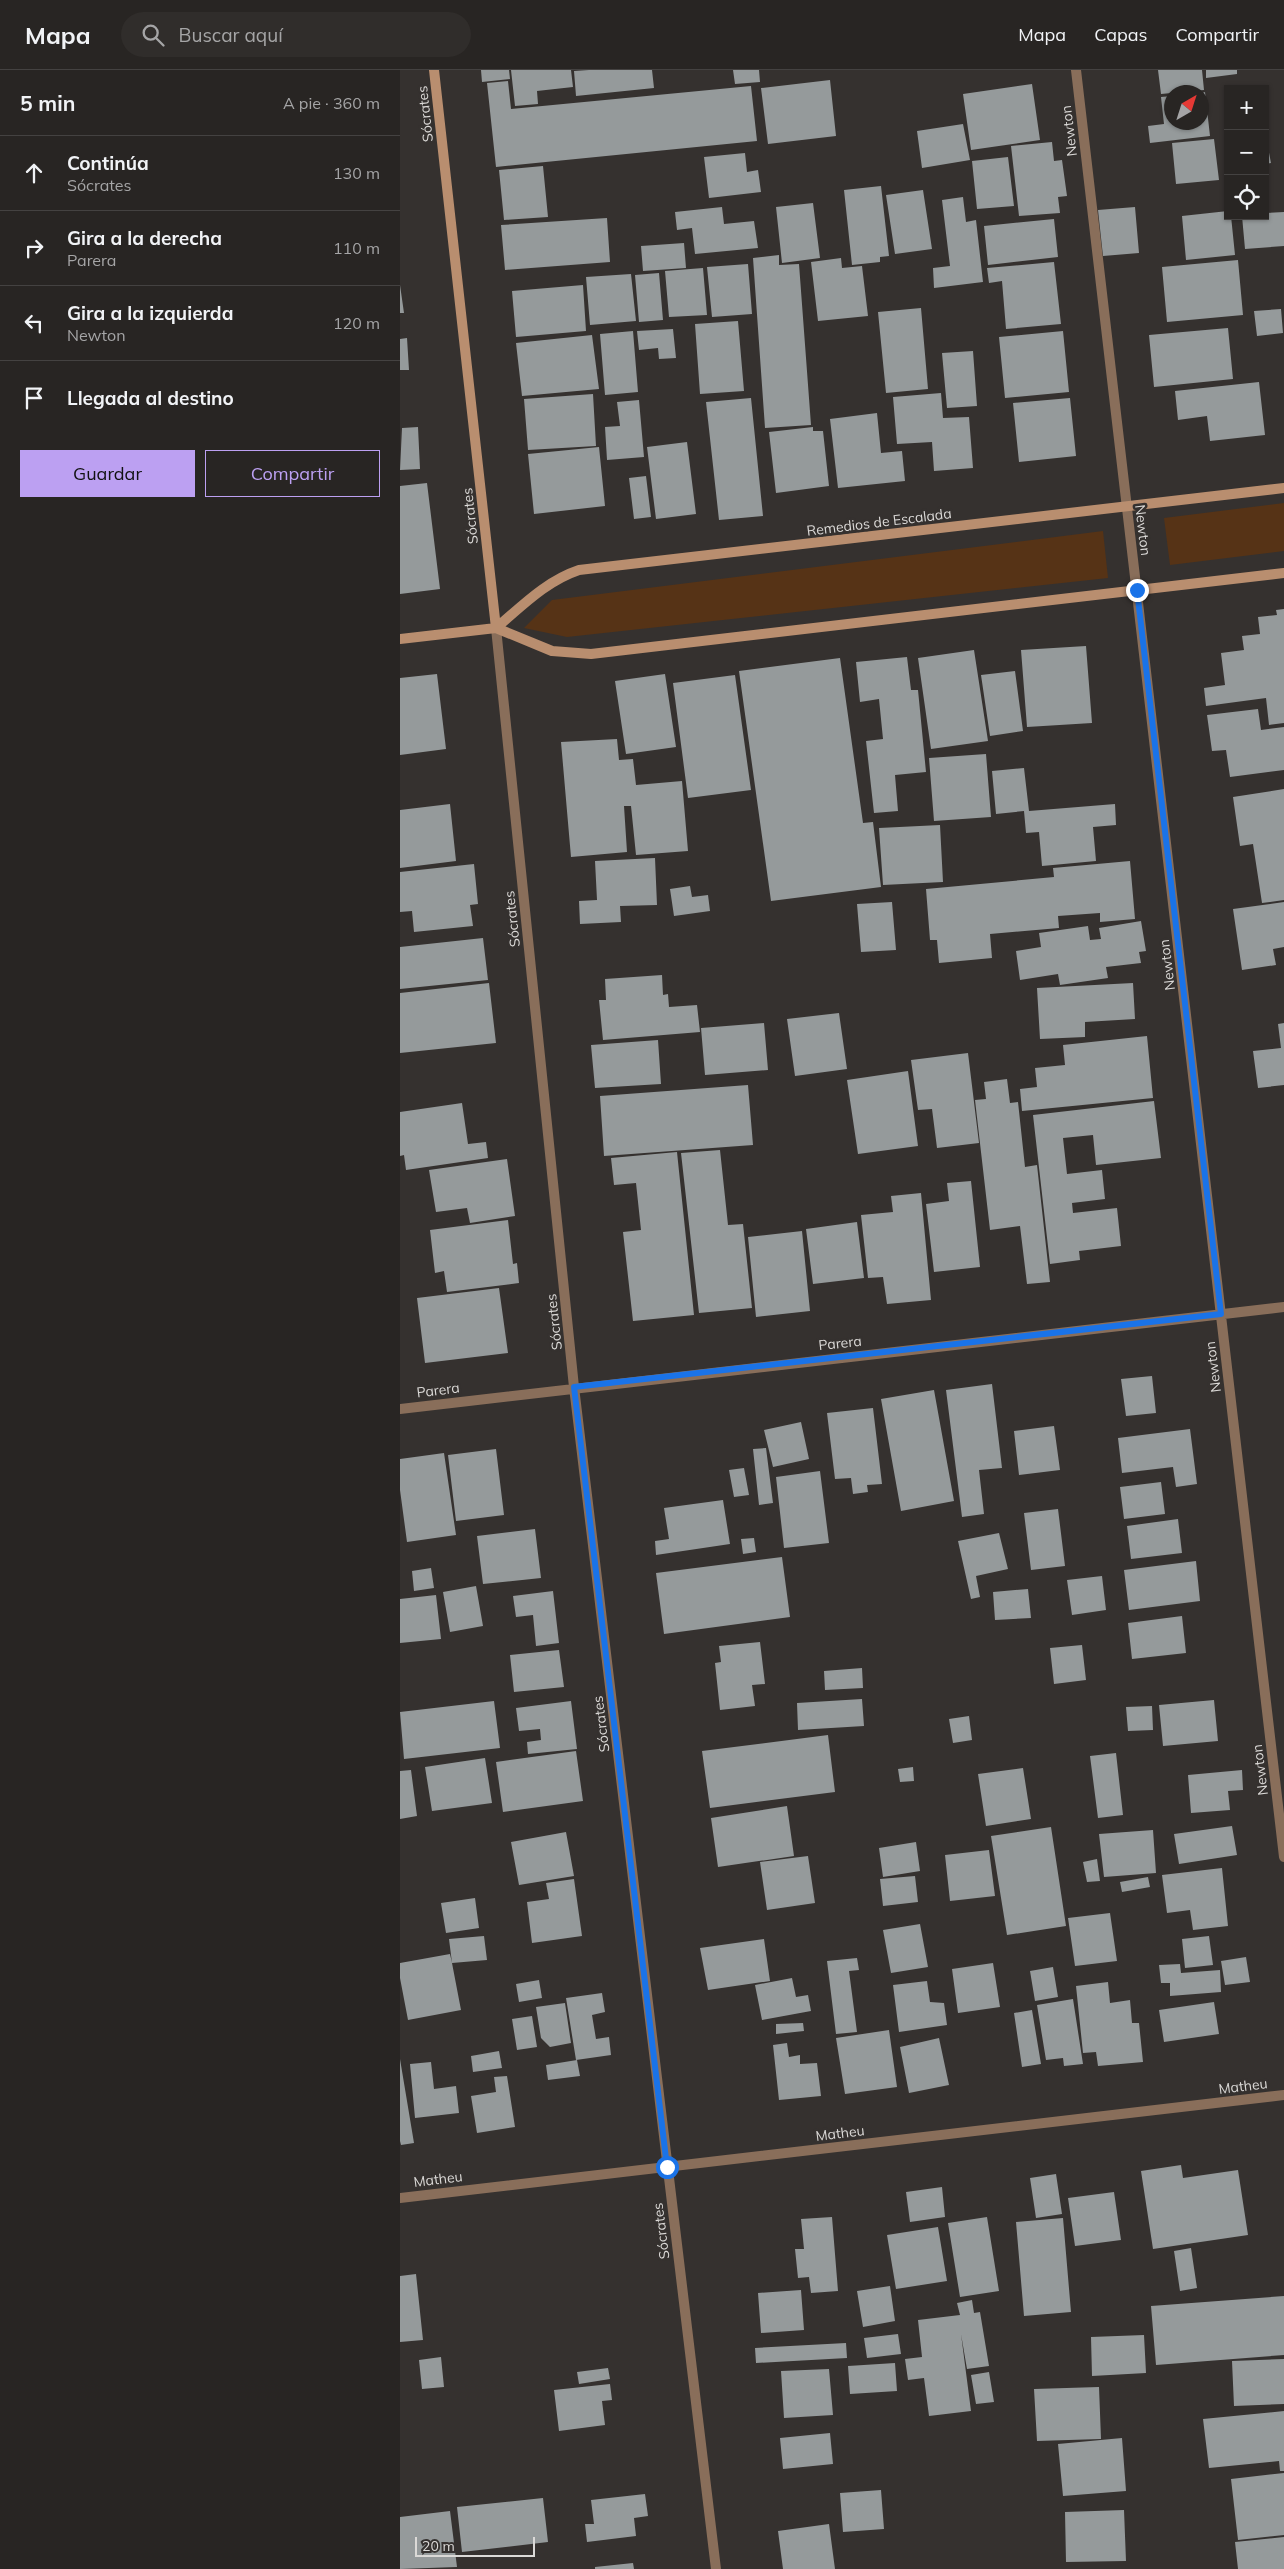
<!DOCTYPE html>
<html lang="es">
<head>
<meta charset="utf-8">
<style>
  body { margin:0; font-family:Mulish,sans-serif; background:#302d2b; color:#f1f3f6 }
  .controls { position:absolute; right:15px; top:15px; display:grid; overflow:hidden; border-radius:0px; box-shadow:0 1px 4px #0004 }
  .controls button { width:45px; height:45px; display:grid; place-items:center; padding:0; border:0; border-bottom:1px solid #444241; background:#282523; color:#f1f3f6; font:25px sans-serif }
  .compass { position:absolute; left:764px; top:15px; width:45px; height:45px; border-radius:50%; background:#282523; box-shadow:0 1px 4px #0004; rotate:39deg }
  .scale { position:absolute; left:15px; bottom:12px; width:120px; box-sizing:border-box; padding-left:5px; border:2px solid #dbd9d7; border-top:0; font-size:14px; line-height:18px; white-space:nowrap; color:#dbd9d7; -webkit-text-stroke:4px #35312f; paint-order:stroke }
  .stop { position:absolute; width:15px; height:15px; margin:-11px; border:4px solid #1a73e8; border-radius:50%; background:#fff }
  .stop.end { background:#1a73e8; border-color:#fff; box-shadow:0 1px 5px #0008 }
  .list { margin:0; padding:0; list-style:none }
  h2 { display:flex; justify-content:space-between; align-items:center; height:65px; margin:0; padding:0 20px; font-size:21px }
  h2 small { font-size:16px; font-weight:400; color:#a5a5a6 }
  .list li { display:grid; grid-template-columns:32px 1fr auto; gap:15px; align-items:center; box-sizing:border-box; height:75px; padding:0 20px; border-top:1px solid #444241 }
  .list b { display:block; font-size:19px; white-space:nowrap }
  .list p { margin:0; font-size:16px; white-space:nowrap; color:#a5a5a6 }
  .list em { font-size:16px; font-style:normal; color:#a5a5a6 }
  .actions { display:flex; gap:10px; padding:15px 20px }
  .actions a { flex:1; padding:11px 0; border:1px solid #bca0f2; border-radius:0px; text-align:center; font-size:18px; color:#bca0f2 }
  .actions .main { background:#bca0f2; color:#111 }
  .icon { flex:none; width:28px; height:28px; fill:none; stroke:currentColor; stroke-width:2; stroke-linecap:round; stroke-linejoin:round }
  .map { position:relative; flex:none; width:884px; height:2499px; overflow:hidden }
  header { display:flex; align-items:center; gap:30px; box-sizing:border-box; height:70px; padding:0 25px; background:#282523; border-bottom:1px solid #444241 }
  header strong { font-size:24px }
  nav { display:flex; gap:28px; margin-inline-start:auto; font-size:18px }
  .search { width:350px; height:45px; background:#302d2b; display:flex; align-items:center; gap:12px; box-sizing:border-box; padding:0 18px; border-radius:28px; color:#a5a5a6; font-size:19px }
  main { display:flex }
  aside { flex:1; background:#282523 }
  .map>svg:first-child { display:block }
  .green { fill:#563316 }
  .building { fill:#959a9b }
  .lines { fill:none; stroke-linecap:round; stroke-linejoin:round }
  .street { stroke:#896e5a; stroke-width:10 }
  .secondary { stroke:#b98e6f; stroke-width:10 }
  .route { stroke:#1a73e8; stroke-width:6 }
  .labels { text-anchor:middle; stroke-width:5; stroke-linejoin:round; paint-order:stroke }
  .street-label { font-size:14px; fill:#dbd9d7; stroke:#35312f }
</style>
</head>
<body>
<header>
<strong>Mapa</strong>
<div class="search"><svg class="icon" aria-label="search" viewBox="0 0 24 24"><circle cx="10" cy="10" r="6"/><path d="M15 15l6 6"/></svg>Buscar aquí</div>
<nav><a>Mapa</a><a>Capas</a><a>Compartir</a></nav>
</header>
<main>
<aside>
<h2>5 min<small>A pie · 360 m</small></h2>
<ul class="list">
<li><svg class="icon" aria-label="ahead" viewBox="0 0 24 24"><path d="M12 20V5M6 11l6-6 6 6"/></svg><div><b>Continúa</b><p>Sócrates</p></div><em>130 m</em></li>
<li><svg class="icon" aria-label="right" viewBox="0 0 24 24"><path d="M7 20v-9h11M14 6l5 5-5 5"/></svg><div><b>Gira a la derecha</b><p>Parera</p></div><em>110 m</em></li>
<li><svg class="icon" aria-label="left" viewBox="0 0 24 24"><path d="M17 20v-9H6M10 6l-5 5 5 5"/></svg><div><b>Gira a la izquierda</b><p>Newton</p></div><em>120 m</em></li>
<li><svg class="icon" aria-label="arrive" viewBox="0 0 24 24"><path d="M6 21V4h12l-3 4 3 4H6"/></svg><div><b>Llegada al destino</b></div></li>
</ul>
<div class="actions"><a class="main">Guardar</a><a>Compartir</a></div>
</aside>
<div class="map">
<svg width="884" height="2499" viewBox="0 0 884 2499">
  <rect width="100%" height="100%" fill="#35312f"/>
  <path class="green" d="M884,433v48l-114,14 -6,-47z
    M703,461l5,47 -541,59 -43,-9 28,-28z"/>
  <path class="building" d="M81,0h28l1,9 -28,3z
    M111,0h60l2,17 -36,4 1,13 -23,2z
    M189,0h63l2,18 -78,8 -2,-25z
    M333,0h26l1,12 -25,2z
    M758,0h44l2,20 -43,4z
    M806,0h31v4l-31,4z
    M430,10l6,56 -68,8 -7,-56z
    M108,11l3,28 240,-23 6,55 -261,26 -9,-84z
    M632,14l8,56 -69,10 -8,-56z
    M805,22l5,44 -60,7 -2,-17 16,-2 -3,-27 11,-1v26h30v-29z
    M563,54l7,36 -48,8 -5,-37z
    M865,62l6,31 -6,1z
    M814,69l5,41 -43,4 -4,-41z
    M652,72l2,19 8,-1 5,36 -9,1 2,16 -41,3 -8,-70z
    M345,83l2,19 11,-2 3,22 -52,6 -5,-41z
    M608,87l6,49 -37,3 -5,-48z
    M143,96l5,51 -44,3 -5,-50z
    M481,116l8,70 -9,1v5l-28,3 -8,-75z
    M523,120l9,59 -37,5 -9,-59z
    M563,127l3,25 10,-2 7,62 -49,6 -1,-20 17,-2 -8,-66z
    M413,133l7,55 -38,5 -6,-56z
    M322,137l2,17 30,-3 4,27 -63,6 -3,-26 -15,2 -2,-18z
    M735,137l4,46 -36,3 -5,-46z
    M828,141v5h3l4,39 -49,5 -4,-44z
    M884,142v34l-39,3 -3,-33h23v-3z
    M207,148l3,44 -105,8 -4,-45z
    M654,149l4,38 -70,8 -4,-39z
    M284,173l2,25 -43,3 -2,-25z
    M379,185v10l20,-1 12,161 -46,3 -12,-170z
    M441,188l1,10 20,-2 6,50 -50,5 -7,-59z
    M838,190l5,55 -76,7 -5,-55z
    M654,192l7,62 -55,5 -4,-48 -13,2 -2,-15z
    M348,194l4,50 -40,3 -5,-50z
    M303,198l4,47 -38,2 -4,-46z
    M259,203l4,47 -24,2 -4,-47z
    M231,204l5,47 -46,4 -4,-48z
    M0,215l4,28h-4z
    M183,215l3,46 -70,6 -4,-46z
    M521,238l7,81 -42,4 -8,-81z
    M881,239l2,24 -26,3 -3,-25z
    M338,251l6,70 -44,3 -5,-70z
    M828,258l5,51 -79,8 -5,-52z
    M273,259l3,29 -17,1 -1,-11 -19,2 -2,-19z
    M233,261l5,61 -33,3 -5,-61z
    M663,261l6,61 -64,6 -6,-61z
    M192,265l7,54 -77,7 -6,-53z
    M7,268l2,32h-9v-31z
    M573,281l4,55 -30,2 -5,-55z
    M859,312l6,53 -55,6 -3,-25 -29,4 -3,-29z
    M541,323l2,25 26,-1 4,51 -39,3 -2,-29 -35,2 -4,-47z
    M193,324l3,52 -68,4 -4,-51z
    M351,328l12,118 -44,4 -13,-118z
    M670,328l6,58 -57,6 -6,-59z
    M239,330l5,57 -37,3 -2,-33 15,-1 -3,-24z
    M477,343l4,40 21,-2 3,30 -67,7 -8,-69z
    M18,357l2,42 -20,1 2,-42z
    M413,357v4h10l6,55 -53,7 -7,-61z
    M287,372l9,72 -40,5 -9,-72z
    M199,377l6,59 -71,8 -6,-60z
    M246,406l5,41 -17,2 -5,-41z
    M27,413l13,106 -40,5v-108z
    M884,539v114l-15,2 -3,-27 -60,8 -2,-18 21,-3 -4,-32 23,-3 -2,-14 18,-2 -2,-17 19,-2 -1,-5z
    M686,576l6,77 -65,4 -6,-77z
    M574,580l14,91 -57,8 -13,-91z
    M507,587l4,33h7l8,82 -31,3 3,36 -24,2 -8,-72 17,-2 -4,-40 -19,3 -4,-40z
    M440,588l23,165 10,-1 8,65 -110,14 -32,-230z
    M615,601l8,60 -33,5 -9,-61z
    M37,604l9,75 -46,6v-77z
    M265,604l11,73 -50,7 -11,-73z
    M335,605l16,115 -63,8 -15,-115z
    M858,639l3,21 23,-3v43l-54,7 -4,-27 -14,1 -5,-36z
    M217,669l2,21 14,-1 3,26 46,-4 6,70 -52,4 -5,-49h-7l3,46 -56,5 -10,-115z
    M586,684l5,63 -57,4 -5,-63z
    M624,698l5,43 86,-7 1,21 -23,2 3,34 -54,5 -3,-34 -13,1 -2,-22 -28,3 -4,-43z
    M884,719v111l-22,3 -9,-59 -13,2 -7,-49z
    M50,734l6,57 -56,7v-58z
    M540,755l3,57 -60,3 -4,-57z
    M255,788l2,47 -37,1 1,16 -41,2 -1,-23 18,-1 -2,-39z
    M730,791l5,58 -35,3v-9l-42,3 1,12 -69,6 2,24 -53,5 -2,-23h-7l-4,-51 128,-12 -1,-9z
    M74,794l4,40 -8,1 3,21 -59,6 -2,-21 -12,1v-40z
    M290,816l2,11 16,-2 2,16 -36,5 -4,-27z
    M492,832l4,48 -35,2 -4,-48z
    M884,832v45l-11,2 3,16 -34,5 -9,-61z
    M741,851l5,30 -7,1 2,11 -35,4 2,11 -48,7 -2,-11 -38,6 -4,-29 25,-4 -2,-14 49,-7 2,14 11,-1 -2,-11z
    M83,868l5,42 -88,9v-42z
    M262,905l1,20 5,-1 1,13 28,-2 3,27 -97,8 -4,-40h7l-1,-21z
    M89,913l7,60 -96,10v-60z
    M733,913l2,36 -50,3v15l-45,2 -3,-51z
    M439,943l8,56 -52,7 -8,-57z
    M364,953l4,47 -63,5 -4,-47z
    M884,953v62l-26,3 -5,-37 28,-3 -3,-24z
    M747,966l6,62 -131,13 -2,-22 17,-2 -2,-19 30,-3 -2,-20z
    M258,970l3,44 -66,4 -4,-43z
    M568,983l11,90 -42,5 -5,-39 -14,1 -7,-50z
    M508,1001l10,75 -60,8 -11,-74z
    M607,1009l3,24 8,-1 7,65 12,-2 13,117 -23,2 -7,-58 -30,4 -15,-130 11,-1 -2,-17z
    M348,1015l5,60 -149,11 -4,-60z
    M754,1031l7,57 -65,7 -3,-30 -30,3 4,36 35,-4 3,29 -33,4 1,10 44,-5 4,38 -42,5 1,9 -30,4 -17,-149z
    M62,1033l6,41 18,-2 2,16 -82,12 -2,-15 -4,1v-44z
    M320,1080l8,75 15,-1 9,84 -53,5 -18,-160z
    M277,1082l17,163 -61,6 -10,-89 18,-2 -5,-47 -22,2 -3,-27z
    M107,1089l8,57 -45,7 -3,-15 -31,4 -7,-42z
    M571,1111l9,86 -46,5 -8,-68 23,-3 -2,-18z
    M521,1123l10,107 -44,4 -4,-27 -15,1 -7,-63 32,-3 -2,-16z
    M108,1150l5,44 4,-1 2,20 -72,9 -3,-21 -9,2 -5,-43z
    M457,1152l7,56 -51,6 -7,-55z
    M402,1161l8,80 -54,6 -8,-80z
    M99,1218l9,65 -83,10 -8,-65z
    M752,1306l4,37 -30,3 -5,-37z
    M592,1314l10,84 -23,2 5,44 -22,3 -16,-127z
    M534,1320l20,111 -53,10 -20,-112z
    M473,1338l9,76 -15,1 1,7 -15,2 -2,-16 -16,1 -8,-66z
    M401,1352l8,37 -36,8 -9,-37z
    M654,1356l6,44 -41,5 -5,-44z
    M790,1359l7,55 -21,3 -3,-20 -51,6 -4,-35z
    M366,1378l7,55 -14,2 -6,-56z
    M96,1379l8,66 -48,6 -8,-66z
    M44,1383l12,82 -49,7 -7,-52v-31z
    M344,1398l5,27 -15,2 -5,-27z
    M420,1401l9,72 -45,5 -8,-71z
    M761,1412l4,32 -41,5 -4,-32z
    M323,1430l7,44 -74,11 -1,-14 14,-2 -5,-31z
    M658,1439l7,57 -34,4 -7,-57z
    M778,1449l4,34 -51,6 -4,-33z
    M135,1459l6,49 -58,6 -6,-48z
    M599,1463l9,36 -32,7 4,21 -9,2 -13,-58z
    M354,1468l2,14 -13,2 -2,-15z
    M382,1487l8,60 -126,17 -8,-61z
    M796,1491l4,40 -71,9 -5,-40z
    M31,1498l3,20 -20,3 -2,-20z
    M702,1506l4,34 -34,5 -5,-35z
    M76,1516l7,40 -33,6 -7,-40z
    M628,1519l3,29 -36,2 -2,-28z
    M153,1521l6,52 -23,3 -3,-31 -17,2 -3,-21z
    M36,1525l5,44 -41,4v-44z
    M782,1546l4,37 -54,6 -4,-36z
    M360,1572l5,42 -13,1 3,21 -35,4 -5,-47 6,-1 -2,-16z
    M682,1575l4,35 -32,4 -4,-36z
    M159,1580l5,37 -50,5 -4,-37z
    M462,1598l1,20 -38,2 -1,-19z
    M462,1629l2,27 -66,4 -1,-27z
    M814,1630l4,41 -55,5 -4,-41z
    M94,1631l6,47 -96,11 -4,-47z
    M171,1631l6,48 -49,5 -1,-12 14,-2 -1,-11 -21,2 -3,-23z
    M752,1636l1,24 -25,1 -2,-24z
    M569,1646l3,24 -19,3 -4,-24z
    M428,1665l7,57 -125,16 -8,-57z
    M176,1681l7,50 -80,11 -7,-50z
    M716,1683l7,62 -25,3 -8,-62z
    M85,1688l7,45 -60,8 -7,-44z
    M513,1697l1,14 -14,1 -2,-13z
    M623,1698l8,51 -45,7 -8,-52z
    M11,1700l6,46 -17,3v-48z
    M842,1700l1,20 -15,1 2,19 -39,3 -3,-38z
    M387,1736l7,50 -76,11 -7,-49z
    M832,1756l5,29 -58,9 -5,-30z
    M651,1757l15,99 -59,9 -16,-99z
    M753,1760l3,43 -52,4 -5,-43z
    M166,1762l8,44 -55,9 -8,-43z
    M516,1772l4,29 -37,6 -4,-29z
    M589,1780l6,46 -45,5 -5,-46z
    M408,1786l7,47 -48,7 -7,-48z
    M697,1789l3,22 -13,1 -4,-20z
    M822,1798l6,58 -35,4 -3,-20 -23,3 -5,-38z
    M515,1806l3,26 -35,4 -3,-27z
    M748,1807l2,10 -28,5 -2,-10z
    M174,1809l8,57 -50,7 -5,-41 22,-3 -3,-16z
    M75,1828l4,30 -33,5 -5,-30z
    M710,1843l7,48 -42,5 -7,-48z
    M520,1854l8,43 -37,6 -8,-43z
    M84,1866l3,24 -35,3 9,47 -53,10 -8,-42v-15l50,-9 2,9 -3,-24z
    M809,1866l4,29 -28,3 -3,-29z
    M364,1869l6,42 -62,9 -8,-42z
    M846,1887l4,25 -25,3 -4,-24z
    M457,1888l2,12 -10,1 8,61 -21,2 -9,-73z
    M593,1893l7,44 -42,6 -6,-44z
    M780,1894l1,9 39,-3 1,22 -51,4v-13h-9l-2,-18z
    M653,1897l5,30 -23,4 -5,-30z
    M392,1908l4,19 12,-2 3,16 -49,9 -7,-35z
    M139,1910l3,18 -23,4 -3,-18z
    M527,1911l3,21 14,1 3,22 -48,7 -6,-47z
    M708,1912l2,21 20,-3 2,23h7l4,39 -45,4 -2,-14 -13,1 -7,-67z
    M202,1923l3,19 -13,3 4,24 13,-2 2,18 -35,5 -10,-62z
    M673,1929l10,65 -19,2 -1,-8 -17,2 -9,-55z
    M814,1932l5,32 -55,8 -5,-32z
    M165,1933l6,40 -21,4 -9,-9 -5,-31z
    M632,1940l9,54 -19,3 -8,-54z
    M132,1946l5,31 -20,3 -5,-31z
    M403,1953l1,8 -28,3v-10z
    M489,1960l8,57 -52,7 -9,-56z
    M539,1968l10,47 -40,8 -9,-46z
    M387,1973l2,14 11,-2v9l17,-1 4,33 -42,4 -6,-55z
    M99,1981l3,17 -29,4 -2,-16z
    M0,1989l14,84 -13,2 -1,-4z
    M177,1990l3,16 -32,4 -2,-15z
    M31,1992l3,27 22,-3 3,27 -44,5 -5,-54z
    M107,2006l8,51 -38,6 -6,-37 25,-4 -2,-15z
    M781,2095l2,13 55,-8 10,65 -95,14 -12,-78z
    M656,2104l6,40 -26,4 -6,-40z
    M542,2117l3,30 -35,5 -4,-30z
    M714,2122l7,48 -46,6 -7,-48z
    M432,2147l6,74 -27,2 -2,-16 -11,1 -3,-29h9l-3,-30z
    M587,2147l12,74 -39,6 -12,-74z
    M663,2148l8,94 -47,4 -8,-94z
    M538,2157l9,54 -51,8 -9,-54z
    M791,2178l6,40 -17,3 -6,-40z
    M16,2204l7,66 -23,2v-66z
    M490,2216l5,35 -32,6 -6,-36z
    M401,2220l3,40 -43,3 -3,-40z
    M884,2226v59l-128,10 -5,-59z
    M572,2230l2,13 6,-1 9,54 -22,3 -6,-35 10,77 -42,5 -5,-38 -16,2 -3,-21 17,-2 -4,-37 42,-5 -3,-12z
    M498,2264l3,20 -34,4 -3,-20z
    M744,2265l2,38 -54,3 -1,-39z
    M446,2273l1,15 -91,5 -1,-15z
    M41,2287l3,30 -22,2 -3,-29z
    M884,2289v45l-50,2 -2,-45z
    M495,2293l2,28 -47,3 -2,-28z
    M208,2298l2,11 -31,5 -2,-12z
    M429,2299l4,46 -49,3 -3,-47z
    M589,2302l5,30 -18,2 -5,-29z
    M210,2314l2,16 -10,1 3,24 -46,6 -5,-41z
    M699,2317l2,52 -64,2 -3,-52z
    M884,2341v60h-4l-1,-10 -70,7 -6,-49z
    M430,2363l3,31 -50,5 -3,-31z
    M722,2368l4,53 -63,5 -5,-52z
    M884,2403v62l-46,5 -7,-61z
    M481,2420l3,39 -41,3 -3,-39z
    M245,2424l3,22 -14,2 2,18 -49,6 -2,-18h9l-3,-24z
    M143,2428l5,44 -86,10 -5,-45z
    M724,2440l2,51 -60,1 -1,-50z
    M50,2441l7,56 -57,2v-52z
    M429,2454l6,45h-52l-5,-38z
    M884,2467v32h-46l-3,-27z
    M233,2493l1,6h-39v-2z"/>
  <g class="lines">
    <path class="street" d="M676,0l208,1787
      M96,558l78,759 142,1182
      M0,1339l884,-102
      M0,2128l884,-103"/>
    <path class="secondary" d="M34,0l62,558
      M96,558c26,-22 50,-47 83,-58l705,-82
      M0,569l96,-11 56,23 39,3 693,-81"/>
  </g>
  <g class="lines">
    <path class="route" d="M267,2097l-93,-780 647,-73 -84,-724"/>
  </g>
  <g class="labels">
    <g class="street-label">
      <text transform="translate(25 44) rotate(-96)" y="5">Sócrates</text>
      <text transform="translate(669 61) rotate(-97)" y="5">Newton</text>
      <text transform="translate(70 446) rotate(-96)" y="5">Sócrates</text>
      <text transform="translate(479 452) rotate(-7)" y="5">Remedios de Escalada</text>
      <text transform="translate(743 460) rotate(83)" y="5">Newton</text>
      <text transform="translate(112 849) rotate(-96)" y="5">Sócrates</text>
      <text transform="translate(767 895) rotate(-97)" y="5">Newton</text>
      <text transform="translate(154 1252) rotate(-96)" y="5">Sócrates</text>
      <text transform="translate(440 1273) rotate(-6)" y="5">Parera</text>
      <text transform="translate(813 1297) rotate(-97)" y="5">Newton</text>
      <text transform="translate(38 1320) rotate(-7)" y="5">Parera</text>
      <text transform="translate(201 1654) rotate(-97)" y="5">Sócrates</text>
      <text transform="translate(860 1700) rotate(-97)" y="5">Newton</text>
      <text transform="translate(843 2016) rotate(-7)" y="5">Matheu</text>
      <text transform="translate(440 2063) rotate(-7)" y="5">Matheu</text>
      <text transform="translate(38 2109) rotate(-7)" y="5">Matheu</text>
      <text transform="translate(261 2161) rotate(-97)" y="5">Sócrates</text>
    </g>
  </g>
</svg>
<div class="controls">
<button>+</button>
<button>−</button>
<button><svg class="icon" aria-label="locate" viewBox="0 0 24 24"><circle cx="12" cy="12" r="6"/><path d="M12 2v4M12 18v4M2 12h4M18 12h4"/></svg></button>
</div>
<svg class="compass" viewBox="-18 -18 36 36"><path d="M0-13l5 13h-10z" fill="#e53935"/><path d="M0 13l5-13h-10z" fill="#a5a5a6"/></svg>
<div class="scale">20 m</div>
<div class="stop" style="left:267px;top:2097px"></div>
<div class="stop end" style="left:737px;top:520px"></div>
</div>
</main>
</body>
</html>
